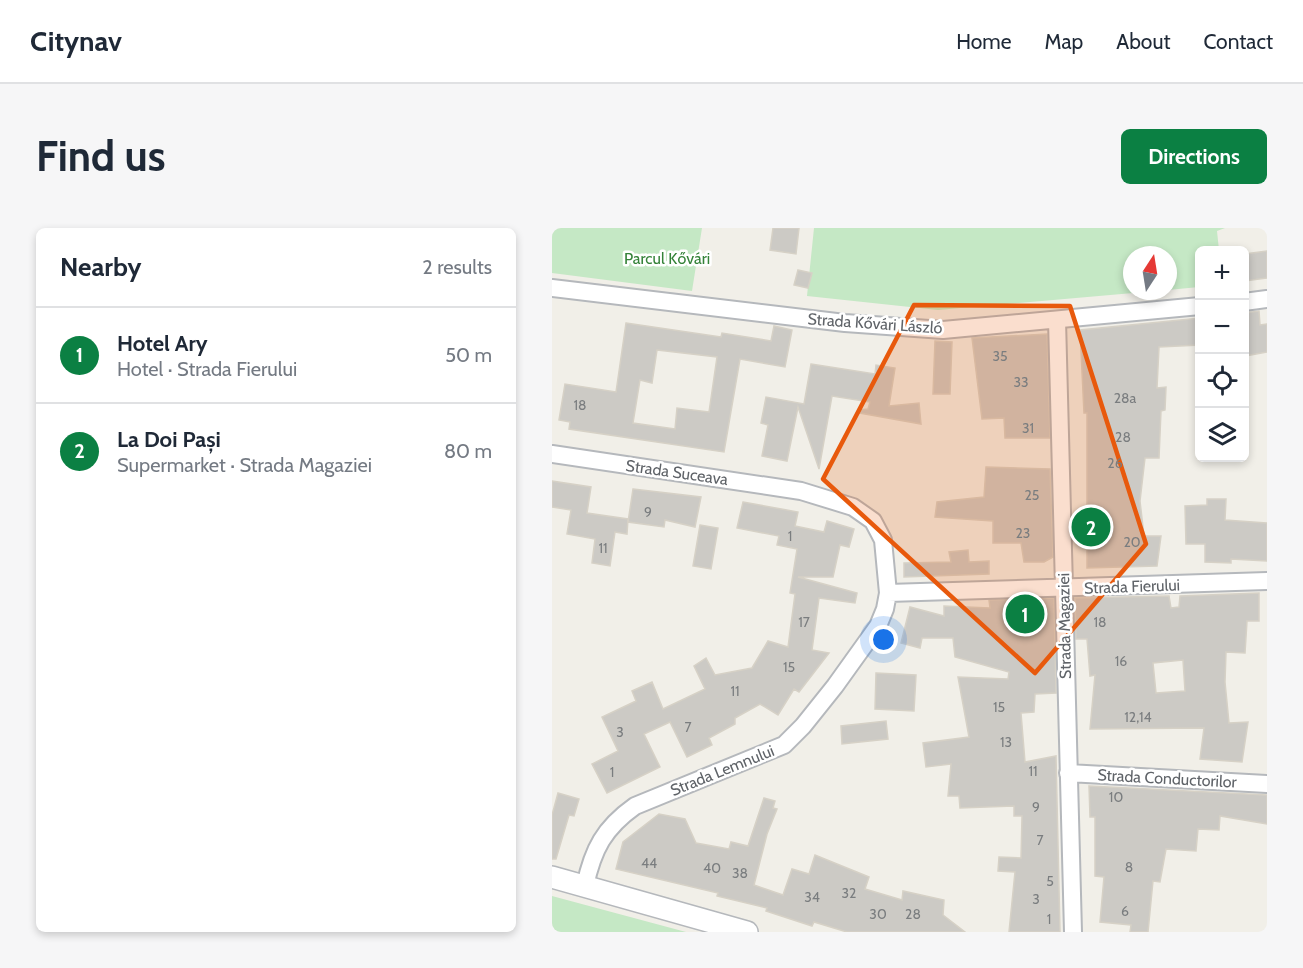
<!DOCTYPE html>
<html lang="en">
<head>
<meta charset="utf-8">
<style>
  body { margin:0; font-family:Cabin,sans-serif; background:#f6f6f7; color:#1f2937 }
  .controls { position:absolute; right:18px; top:18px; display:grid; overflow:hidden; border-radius:9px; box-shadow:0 3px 9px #0003 }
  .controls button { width:54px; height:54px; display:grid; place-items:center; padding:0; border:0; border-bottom:2px solid #e0e1e3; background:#fff; color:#1f2937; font:30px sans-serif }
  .compass { position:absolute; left:571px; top:18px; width:54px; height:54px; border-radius:50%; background:#fff; box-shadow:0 3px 9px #0003; rotate:12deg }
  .you { position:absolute; left:332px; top:412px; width:21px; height:21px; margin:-15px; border:4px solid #fff; border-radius:50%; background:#1a73e8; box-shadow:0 0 0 9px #1a73e833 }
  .badge { display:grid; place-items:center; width:39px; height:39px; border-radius:50%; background:#0b8043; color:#fff; font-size:20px; font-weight:700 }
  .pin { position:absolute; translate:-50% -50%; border:3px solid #fff; box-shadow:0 2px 6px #0006 }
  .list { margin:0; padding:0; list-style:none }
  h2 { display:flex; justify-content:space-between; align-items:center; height:78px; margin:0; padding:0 24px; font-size:26px }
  h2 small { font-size:20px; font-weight:400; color:#747a83 }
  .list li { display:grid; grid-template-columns:39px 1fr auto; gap:18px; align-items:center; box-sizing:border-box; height:96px; padding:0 24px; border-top:2px solid #e0e1e3 }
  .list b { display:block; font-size:22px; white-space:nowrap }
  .list p { margin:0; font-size:20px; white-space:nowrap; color:#747a83 }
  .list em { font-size:20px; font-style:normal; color:#747a83 }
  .icon { flex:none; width:33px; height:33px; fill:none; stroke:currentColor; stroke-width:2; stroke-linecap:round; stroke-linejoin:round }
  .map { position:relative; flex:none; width:715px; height:704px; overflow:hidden; border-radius:9px }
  header { display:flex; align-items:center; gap:36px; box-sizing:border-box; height:84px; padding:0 30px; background:#fff; border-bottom:2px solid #e0e1e3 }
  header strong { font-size:28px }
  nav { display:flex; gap:33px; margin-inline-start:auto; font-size:21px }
  .intro { display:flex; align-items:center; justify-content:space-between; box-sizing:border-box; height:144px; padding:0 36px }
  h1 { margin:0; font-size:42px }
  .button { padding:15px 27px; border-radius:9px; background:#0b8043; color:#fff; font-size:21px; font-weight:700 }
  main { display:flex; gap:36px; padding:0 36px }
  aside { flex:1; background:#fff; border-radius:9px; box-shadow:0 3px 9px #0003 }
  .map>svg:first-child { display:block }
  .green { fill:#c5e8c5 }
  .building { fill:#cccac5; stroke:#d6d1c6; stroke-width:1.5; fill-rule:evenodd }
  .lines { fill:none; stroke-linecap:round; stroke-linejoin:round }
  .minor-casing { stroke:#b5b8bc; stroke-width:20 }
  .tertiary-casing { stroke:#b5b8bc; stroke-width:24 }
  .minor { stroke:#fff; stroke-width:16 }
  .tertiary { stroke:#fff; stroke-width:21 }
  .marked { fill:#e8590c; fill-opacity:0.2; stroke:#e8590c; stroke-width:4.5; stroke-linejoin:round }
  .labels { text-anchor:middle; stroke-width:5; stroke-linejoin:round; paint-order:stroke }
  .number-label { font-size:14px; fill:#7a7d7f }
  .park-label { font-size:16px; fill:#348238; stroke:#fff }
  .street-label { font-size:16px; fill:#5f6368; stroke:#fff }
</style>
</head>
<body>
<header>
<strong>Citynav</strong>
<nav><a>Home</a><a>Map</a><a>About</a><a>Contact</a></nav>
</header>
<div class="intro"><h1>Find us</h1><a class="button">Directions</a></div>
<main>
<aside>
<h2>Nearby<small>2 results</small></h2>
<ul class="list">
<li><span class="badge">1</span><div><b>Hotel Ary</b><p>Hotel · Strada Fierului</p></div><em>50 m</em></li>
<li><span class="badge">2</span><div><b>La Doi Pași</b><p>Supermarket · Strada Magaziei</p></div><em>80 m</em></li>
</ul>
</aside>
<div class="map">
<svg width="715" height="704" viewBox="0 0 715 704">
  <rect width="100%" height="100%" fill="#f1efe8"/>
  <path class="green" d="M0,0h150l-10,63 -140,-18z
    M262,0h411l-8,3 2,19h-19l-1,37 -31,3v-35h-36v36h24l-218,19 -131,-14z
    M0,668l134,36h-134z"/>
  <path class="building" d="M221,0h26l-3,26 -26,-4z
    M715,23v27l-22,3v-27z
    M246,42l14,3 -4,15 -14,-3z
    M707,83l1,14 7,-1v28l-22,4v-43z
    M648,90v27l-41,2 -2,41 9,-1 -1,23 -4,1 -2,47h-14l-5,43 4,35h17l-4,30 -70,2v-155h-3l-4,-83z
    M74,95l95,14 1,-4 49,8 3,-15 18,4 -7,37 -45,-8 -16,93 -155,-23 1,-7 -11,-2 6,-36 51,8zM105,122l60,7 -8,55 -32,-4 -2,21 -42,-6 7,-43 12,3z
    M495,106l3,104h-45l-1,-20 -22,1 -10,-81z
    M383,113l17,1 -2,52h-17z
    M259,136l64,10 1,-9 19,3 -6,38 30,-3 2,21 -61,-11v-3l8,-1 2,-7 -38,-6 -13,73 -21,-62 -11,54 -25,-5 6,-31 -7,-2 5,-26 38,7z
    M434,239l64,2 3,88 -9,5h-20l-3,-19h-28v-22l-58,-4 2,-15 47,-5z
    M0,253l39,6 -4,26 41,6 -1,15 -12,-2 -5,34 -18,-3 3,-24 -28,-5 4,-24 -19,-3z
    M81,261l68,8 -6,30 -30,-7 -1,7 -36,-5z
    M655,271h19l-1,21 42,3v38l-36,-2v4l-26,-1v-18h-19l-1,-38 22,-1z
    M191,274l55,10 -3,14 29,6 3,-11 27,8 -5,18 -9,-2 -7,32h-35l59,16 -2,10 -36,-5 -7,52 17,3 -30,39 -5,-3 -16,26 -18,-11 -25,14v6l-26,14 3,7 -25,12 -17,-35 -26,12 16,33 -53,26 -15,-29 26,-13 -16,-34 34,-16 -4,-10 20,-9 11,27 42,-20 -11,-23 12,-8 9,17 37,-7 16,-27 20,6 7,-53 -5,-1 7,-44 -20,-4 2,-9 -42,-8z
    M148,297l18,3 -7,41 -18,-3z
    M416,322l1,12 20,-1v13l-85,3v-14l47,-1 -2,-10z
    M707,365v28h-12l-2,32 -19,-1 -1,30 4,41 19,-1 -6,40 -42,-3 4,-31 -114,1 5,-54 -5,1 -3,-37h-11l-1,-41 94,-2 2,12 8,-1 1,-11zM631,432l2,31 -29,2 -3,-30z
    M502,370l2,95 -21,1 -1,18 -13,1 4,49 31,-6 4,176h-51l6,-60 -17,-1 1,-14 22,1 1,-42h-8v-10l-54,2 -1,-12h-11l3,-32 -25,3 -3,-24 46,-6 -11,-60 50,2 1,-7 -54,-15 -2,-19h-31l-2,10 -19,-5 9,-36 34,9v-10l46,2 -1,-8z
    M324,445l40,2 -2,36 -39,-2z
    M334,493l2,18 -46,5 -1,-18z
    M537,558l178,9v29l-47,-8 -1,14 -21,-1 -2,22 -30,-2 -6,33 -7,-1 -5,51h-18l1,-7 -31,-3 4,-45 -9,-1v-59h-5z
    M6,565l21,6 -5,17 -5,-1 -13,44h-4v-44z
    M212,570l11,3 -2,7 4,1 -10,25 -13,51 29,10 9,-26 17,5 6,-19 54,22 -4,12 37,11 1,-9 41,9 -1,15 22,17h-118l-33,-10 -2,4 -46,-15 1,-3 -50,-12 1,-3 -102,-24 7,-27 36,-28 26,5 11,24 33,6 2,-7 17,4z"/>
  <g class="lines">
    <defs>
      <path id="minor" d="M0,60l293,35 98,7 257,-24
        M692,74l23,-3
        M505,92l16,612
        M0,226l249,37 52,16 20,14 10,19 5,53 -3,16 -7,17 -43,60 -32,40 -19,19 -149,61c-31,22 -42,43 -50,80
        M336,365l379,-12
        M516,545l199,11"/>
      <path id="tertiary" d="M0,649l195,55"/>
    </defs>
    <use href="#minor" class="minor-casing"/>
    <use href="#tertiary" class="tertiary-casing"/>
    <use href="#minor" class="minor"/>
    <use href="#tertiary" class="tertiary"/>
  </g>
  <path class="marked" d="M362,77l156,1 76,238 -111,129 -212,-194z"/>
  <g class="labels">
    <g class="number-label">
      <text x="448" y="133">35</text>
      <text x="469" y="159">33</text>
      <text x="573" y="175">28a</text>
      <text x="28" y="182">18</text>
      <text x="476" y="205">31</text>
      <text x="571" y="214">28</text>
      <text x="563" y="240">26</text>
      <text x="480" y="272">25</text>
      <text x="96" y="289">9</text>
      <text x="471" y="310">23</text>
      <text x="238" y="313">1</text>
      <text x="580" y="319">20</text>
      <text x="51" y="325">11</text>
      <text x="252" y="399">17</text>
      <text x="548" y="399">18</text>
      <text x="569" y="438">16</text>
      <text x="237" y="444">15</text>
      <text x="183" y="468">11</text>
      <text x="447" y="484">15</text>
      <text x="586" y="494">12,14</text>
      <text x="136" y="504">7</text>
      <text x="68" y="509">3</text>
      <text x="454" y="519">13</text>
      <text x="481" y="548">11</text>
      <text x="60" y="549">1</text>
      <text x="564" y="574">10</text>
      <text x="484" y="584">9</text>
      <text x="488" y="617">7</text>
      <text x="97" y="640">44</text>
      <text x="577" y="644">8</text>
      <text x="160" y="645">40</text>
      <text x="188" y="650">38</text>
      <text x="498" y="658">5</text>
      <text x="297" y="670">32</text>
      <text x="260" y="674">34</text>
      <text x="484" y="676">3</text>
      <text x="573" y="688">6</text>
      <text x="326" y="691">30</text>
      <text x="361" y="691">28</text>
      <text x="497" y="696">1</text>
    </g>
    <g class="park-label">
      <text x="115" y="36">Parcul Kővári</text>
    </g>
    <g class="street-label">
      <text transform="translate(323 95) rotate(4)" y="6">Strada Kővári László</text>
      <text transform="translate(125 244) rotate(8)" y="6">Strada Suceava</text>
      <text transform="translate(580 358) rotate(-2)" y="6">Strada Fierului</text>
      <text transform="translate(512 398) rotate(-91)" y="6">Strada Magaziei</text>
      <text transform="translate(170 542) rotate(-22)" y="6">Strada Lemnului</text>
      <text transform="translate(615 550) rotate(3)" y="6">Strada Conductorilor</text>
    </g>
  </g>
</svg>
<div class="controls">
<button>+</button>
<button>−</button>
<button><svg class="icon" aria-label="locate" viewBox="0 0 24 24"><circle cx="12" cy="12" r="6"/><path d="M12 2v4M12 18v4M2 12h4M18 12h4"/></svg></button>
<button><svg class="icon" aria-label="layers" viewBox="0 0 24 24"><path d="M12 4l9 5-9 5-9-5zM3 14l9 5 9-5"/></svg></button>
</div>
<svg class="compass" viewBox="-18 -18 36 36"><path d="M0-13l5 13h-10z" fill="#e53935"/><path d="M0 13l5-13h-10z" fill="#747a83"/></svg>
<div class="you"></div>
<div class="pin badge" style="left:473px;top:386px">1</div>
<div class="pin badge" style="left:539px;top:299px">2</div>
</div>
</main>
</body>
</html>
